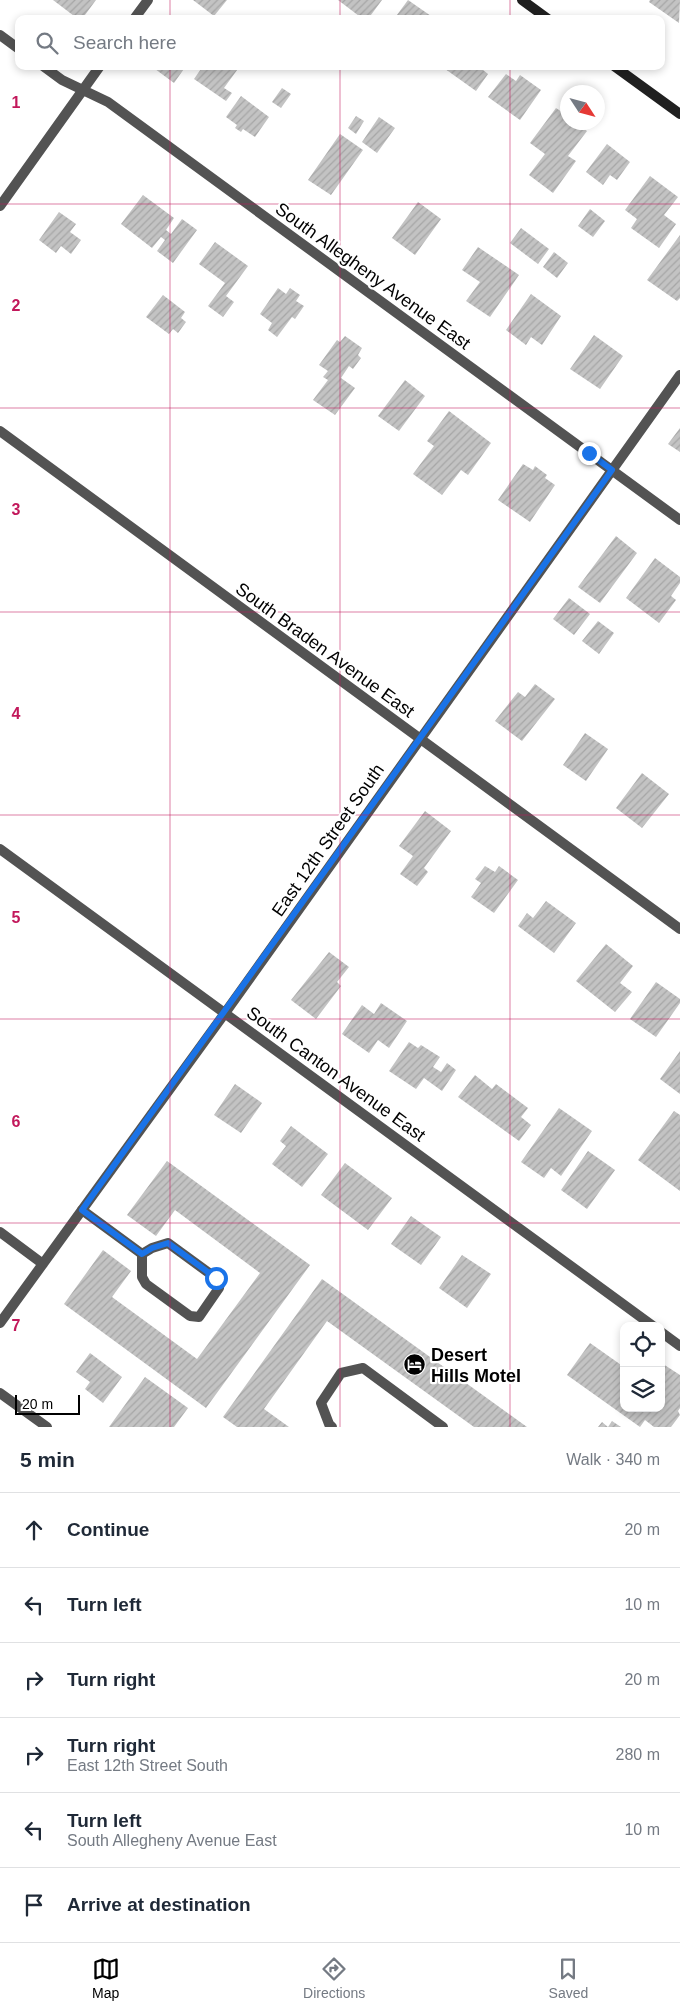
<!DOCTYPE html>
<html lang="en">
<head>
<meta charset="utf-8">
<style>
  body { margin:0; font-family:Helvetica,sans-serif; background:#f2f2f3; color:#1f2937 }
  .controls { position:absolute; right:15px; bottom:15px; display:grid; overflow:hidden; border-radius:10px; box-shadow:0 2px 8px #0003 }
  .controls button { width:45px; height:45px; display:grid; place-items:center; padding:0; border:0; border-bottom:1px solid #e0e1e3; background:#fff; color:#1f2937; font:25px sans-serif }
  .compass { position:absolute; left:560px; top:85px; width:45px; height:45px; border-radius:50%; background:#fff; box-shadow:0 2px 8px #0003; rotate:126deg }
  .scale { position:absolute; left:15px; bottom:12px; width:65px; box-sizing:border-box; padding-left:5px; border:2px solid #000; border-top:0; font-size:14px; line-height:18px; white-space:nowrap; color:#000; -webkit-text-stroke:4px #fff; paint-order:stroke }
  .stop { position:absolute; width:15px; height:15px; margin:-11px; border:4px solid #1a73e8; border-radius:50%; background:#fff }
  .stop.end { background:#1a73e8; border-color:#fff; box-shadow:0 1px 5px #0008 }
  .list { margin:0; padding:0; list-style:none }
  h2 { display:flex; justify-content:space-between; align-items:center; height:65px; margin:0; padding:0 20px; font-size:21px }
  h2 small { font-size:16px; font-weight:400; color:#747a83 }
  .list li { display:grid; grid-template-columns:32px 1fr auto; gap:15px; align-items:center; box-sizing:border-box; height:75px; padding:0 20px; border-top:1px solid #e0e1e3 }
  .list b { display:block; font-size:19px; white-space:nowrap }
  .list p { margin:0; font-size:16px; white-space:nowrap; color:#747a83 }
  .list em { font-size:16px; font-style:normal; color:#747a83 }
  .icon { flex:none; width:28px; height:28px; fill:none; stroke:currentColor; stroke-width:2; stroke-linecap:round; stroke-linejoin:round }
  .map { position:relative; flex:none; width:680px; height:1427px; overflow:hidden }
  .search { position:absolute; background:#fff; box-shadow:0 2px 8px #0003; left:15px; right:15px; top:15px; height:55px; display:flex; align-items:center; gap:12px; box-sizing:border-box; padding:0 18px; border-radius:10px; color:#747a83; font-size:19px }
  .sheet { height:515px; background:#fff }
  nav { display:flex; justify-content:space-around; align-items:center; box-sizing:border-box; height:70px; border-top:1px solid #e0e1e3; background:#fff; font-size:14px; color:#747a83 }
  nav a { display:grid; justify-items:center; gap:2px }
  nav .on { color:#000 }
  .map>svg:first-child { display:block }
  .building { fill:url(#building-hatch) }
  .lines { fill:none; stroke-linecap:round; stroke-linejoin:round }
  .lane { stroke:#535353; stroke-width:10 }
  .street { stroke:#535353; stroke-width:10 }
  .secondary { stroke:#202020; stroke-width:10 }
  .route { stroke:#1a73e8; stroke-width:6 }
  .grid { fill:none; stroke:#c2185b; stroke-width:1; stroke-opacity:0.55 }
  .labels { text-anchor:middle; stroke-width:4.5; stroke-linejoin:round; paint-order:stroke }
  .street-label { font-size:18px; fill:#000; stroke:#fff }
  .poi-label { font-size:18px; font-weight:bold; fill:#000; stroke:#fff; text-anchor:start }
  .grid-label { font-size:16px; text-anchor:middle; font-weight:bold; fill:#c2185b; stroke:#fff; stroke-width:4.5; stroke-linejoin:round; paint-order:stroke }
</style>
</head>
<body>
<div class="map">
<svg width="680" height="1427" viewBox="0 0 680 1427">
  <defs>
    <pattern id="building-hatch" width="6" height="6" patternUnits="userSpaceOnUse" patternTransform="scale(1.25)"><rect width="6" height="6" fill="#c3c3c3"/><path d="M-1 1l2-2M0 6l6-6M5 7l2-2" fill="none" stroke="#a6a6a6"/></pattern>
  </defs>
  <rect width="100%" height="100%" fill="#fff"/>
  <path class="building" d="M53,0h43l-14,19h-4z
    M193,0h34l-13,16z
    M338,0h44l-14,19h-5z
    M408,0l23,16 -1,3h-36z
    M650,0h30l-1,23 -30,-21z
    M151,66h35l-12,17z
    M203,66h37l-16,22 8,5 -6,8 -32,-22z
    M441,66h37l10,8 -12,17z
    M506,74l10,7 4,-6 21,15 -21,30 -32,-23z
    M282,88l9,6 -10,14 -9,-6z
    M241,96l28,21 -14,20 -12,-8 -2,3 -6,-4 2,-3 -11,-8z
    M556,108l12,8v6h8l11,9 -19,25 8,5 -23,32 -24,-18 16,-21 -15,-11z
    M356,116l8,5 -8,13 -8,-6z
    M379,117l16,11 -18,25 -15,-11z
    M340,134l23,16 -32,45 -23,-15z
    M607,144l23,18 -13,18 -7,-5 -7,10 -17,-13z
    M650,176l28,21 -14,18 12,9 -17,24 -28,-20 6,-9 -12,-9z
    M143,195l31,23 -8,12 5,4 11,-15 15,11 -24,33 -16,-12 8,-11 -4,-3 -9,11 -31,-24z
    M418,202l23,17 -26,36 -23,-17z
    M590,209l15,12 -12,16 -15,-11z
    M59,212l17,12 -6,8 11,8 -10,14 -10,-8 -5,7 -17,-13z
    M521,228l28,21 -11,15 -28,-21z
    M680,235v63l-3,3 -30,-21z
    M215,242l33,24 -22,30 8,6 -11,15 -15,-11 17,-23 -26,-19z
    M478,247l41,28 -29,42 -24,-16 14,-19 -18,-12z
    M554,252l14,11 -11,15 -14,-11z
    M278,288l8,6 4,-6 10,7 -4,6 8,5 -9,13 -3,-2 -15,20 -9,-7 4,-7 -12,-9z
    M531,294l30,22 -19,29 -11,-8 -5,8 -20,-15z
    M163,295l22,17 -4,6 5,4 -8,11 -5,-4 -4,5 -23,-17z
    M594,335l29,21 -23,33 -30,-20z
    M345,336l17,12 -4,7 3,3 -8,11 -4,-3 -8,12 14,10 -20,27 -22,-15 15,-20 -5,-3 5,-6 -9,-6 18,-25 3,2z
    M405,380l20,16 -26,35 -21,-15z
    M449,411l42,32 -23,32 -7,-5 -19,25 -29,-21 21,-28 -7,-5z
    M680,428v24l-12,-8z
    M523,464l10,6 2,-4 12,9 -2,3 10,7 -25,37 -32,-22z
    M616,536l21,17 -37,50 -22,-16z
    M655,558l25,19v6l-9,13 5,4 -17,23 -33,-25z
    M569,598l21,16 -16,21 -21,-16z
    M598,621l16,12 -15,21 -17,-13z
    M535,684l20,15 -33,42 -27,-20 23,-29 7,5z
    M585,733l23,16 -22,32 -23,-16z
    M642,773l27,21 -27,34 -26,-20z
    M425,811l26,20 -27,37 4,4 -11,14 -17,-12 13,-18 -14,-10z
    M485,866l10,6 4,-6 19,14 -24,33 -23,-16 10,-14 -6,-4z
    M546,901l30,22 -22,30 -36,-27 9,-13 6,5z
    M606,944l27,22 -13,17 12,9 -17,20 -39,-31z
    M329,952l20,15 -12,15 4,4 -25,33 -25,-19z
    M656,982l24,17v4l-24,34 -26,-18z
    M381,1003l26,18 -18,27 -11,-8 -9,13 -27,-19 20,-29 12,9z
    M409,1042l9,6 3,-3 19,12 -7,10 8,5 6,-9 9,7 -14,21 -18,-13 -8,11 -27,-18z
    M680,1051v43l-20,-15z
    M475,1075l17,14 4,-5 32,24 -7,9 10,8 -12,16 -61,-44z
    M235,1084l27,19 -21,30 -27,-18z
    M559,1108l33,23 -31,45 -10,-8 -7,10 -23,-16z
    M674,1111l6,4v76l-42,-31z
    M291,1126l37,28 -26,33 -30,-23 14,-18 -6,-5z
    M588,1151l27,19 -28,39 -26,-19z
    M167,1161l143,104 -104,143 -142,-104 39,-54 28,21 -19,26 85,62 63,-86 -85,-63 -19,26 -29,-21z
    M345,1163l47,35 -24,32 -47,-35z
    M411,1216l30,21 -20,28 -30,-21z
    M462,1255l29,19 -24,34 -28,-20z
    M322,1279l205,148h-53l-147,-106 -63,88 25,18h-52l-14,-10z
    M590,1343l34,24v41h37v-42l2,-2 17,11v33l-2,3 2,4 -9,12h-17l-9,-7 -5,7 -73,-52z
    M90,1353l32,24 -19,26 -18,-14 5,-7 -14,-10z
    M145,1377l43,31 -14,19h-65z
    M612,1421l9,6h-23l4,-5 6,5z"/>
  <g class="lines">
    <path class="lane" d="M82,1210l60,44v23l4,7 44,32 9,1 20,-29 1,-7 -52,-38 -16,5 -10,6
      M0,1393l47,34
      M332,1427l-3,-3 -8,-21 20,-30 22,-5 80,59"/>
    <path class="street" d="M134,19l14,-19
      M0,35l19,14
      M43,66l19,14 46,22 572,418
      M0,206l100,-140
      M0,431l680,498
      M0,849l653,477
      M0,1232l43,32
      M0,1323l225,-310 455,-638
      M661,1332l19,14"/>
    <path class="secondary" d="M522,0l26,19
      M614,66l66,48"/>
  </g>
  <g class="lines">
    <path class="route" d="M216,1278l-48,-35 -16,5 -10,6 -60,-44 530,-740 -23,-17"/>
  </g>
  <path class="grid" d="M170,0v19M340,0v19M510,0v19M170,66v1361M340,66v1361M510,66v1361M0,204h680M0,408h680M0,612h680M0,815h680M0,1019h680M0,1223h680"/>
  <defs>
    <symbol id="hotel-disc" viewBox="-11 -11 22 22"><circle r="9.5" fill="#000" stroke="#fff"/><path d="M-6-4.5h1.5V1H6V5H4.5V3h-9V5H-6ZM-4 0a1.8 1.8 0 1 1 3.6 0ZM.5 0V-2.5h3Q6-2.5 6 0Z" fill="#fff"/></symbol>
  </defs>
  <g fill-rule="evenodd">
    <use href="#hotel-disc" x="402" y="1352" width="25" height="25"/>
  </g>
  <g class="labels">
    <g class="street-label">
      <text transform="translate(373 276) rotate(36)" y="6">South Allegheny Avenue East</text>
      <text transform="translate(325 650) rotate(36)" y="6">South Braden Avenue East</text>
      <text transform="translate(328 840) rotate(-55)" y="6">East 12th Street South</text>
      <text transform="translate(336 1074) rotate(36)" y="6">South Canton Avenue East</text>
    </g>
    <g class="poi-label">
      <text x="431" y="1361">Desert<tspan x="431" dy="21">Hills Motel</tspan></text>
    </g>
  </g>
  <g class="grid-label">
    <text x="16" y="108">1</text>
    <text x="16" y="311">2</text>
    <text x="16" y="515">3</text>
    <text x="16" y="719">4</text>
    <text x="16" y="923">5</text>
    <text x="16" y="1127">6</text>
    <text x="16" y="1331">7</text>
  </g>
</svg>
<div class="controls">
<button><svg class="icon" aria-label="locate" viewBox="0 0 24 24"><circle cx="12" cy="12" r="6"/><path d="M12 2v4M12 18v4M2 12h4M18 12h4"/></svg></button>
<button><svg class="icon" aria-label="layers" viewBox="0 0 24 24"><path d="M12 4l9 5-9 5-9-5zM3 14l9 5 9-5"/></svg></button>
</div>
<svg class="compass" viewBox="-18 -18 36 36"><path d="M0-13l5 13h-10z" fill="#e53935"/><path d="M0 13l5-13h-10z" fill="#747a83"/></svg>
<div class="scale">20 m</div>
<div class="stop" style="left:216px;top:1278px"></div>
<div class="stop end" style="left:589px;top:453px"></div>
<div class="search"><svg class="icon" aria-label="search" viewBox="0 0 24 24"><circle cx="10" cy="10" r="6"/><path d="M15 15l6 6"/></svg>Search here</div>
</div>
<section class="sheet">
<h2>5 min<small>Walk · 340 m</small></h2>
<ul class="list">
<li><svg class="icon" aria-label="ahead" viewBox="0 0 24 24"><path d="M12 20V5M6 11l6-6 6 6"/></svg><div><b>Continue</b></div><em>20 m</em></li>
<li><svg class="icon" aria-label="left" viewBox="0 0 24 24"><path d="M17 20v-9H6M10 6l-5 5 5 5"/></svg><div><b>Turn left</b></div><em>10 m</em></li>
<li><svg class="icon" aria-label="right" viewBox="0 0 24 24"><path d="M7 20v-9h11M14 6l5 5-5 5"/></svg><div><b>Turn right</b></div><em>20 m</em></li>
<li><svg class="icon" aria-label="right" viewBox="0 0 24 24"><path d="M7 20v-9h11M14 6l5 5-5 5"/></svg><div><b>Turn right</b><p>East 12th Street South</p></div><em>280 m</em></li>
<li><svg class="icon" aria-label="left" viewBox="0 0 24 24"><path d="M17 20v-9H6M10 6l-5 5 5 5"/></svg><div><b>Turn left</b><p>South Allegheny Avenue East</p></div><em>10 m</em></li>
<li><svg class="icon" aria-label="arrive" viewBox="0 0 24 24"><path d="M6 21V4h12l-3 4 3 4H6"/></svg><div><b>Arrive at destination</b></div></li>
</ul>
</section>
<nav>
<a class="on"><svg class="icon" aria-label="map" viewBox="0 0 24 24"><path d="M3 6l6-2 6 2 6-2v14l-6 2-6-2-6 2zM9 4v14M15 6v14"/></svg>Map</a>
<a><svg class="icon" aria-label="directions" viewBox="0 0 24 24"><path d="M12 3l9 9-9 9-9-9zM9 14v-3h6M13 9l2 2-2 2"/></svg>Directions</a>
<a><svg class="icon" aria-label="saved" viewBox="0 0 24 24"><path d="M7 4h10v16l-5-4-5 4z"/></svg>Saved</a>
</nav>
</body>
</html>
